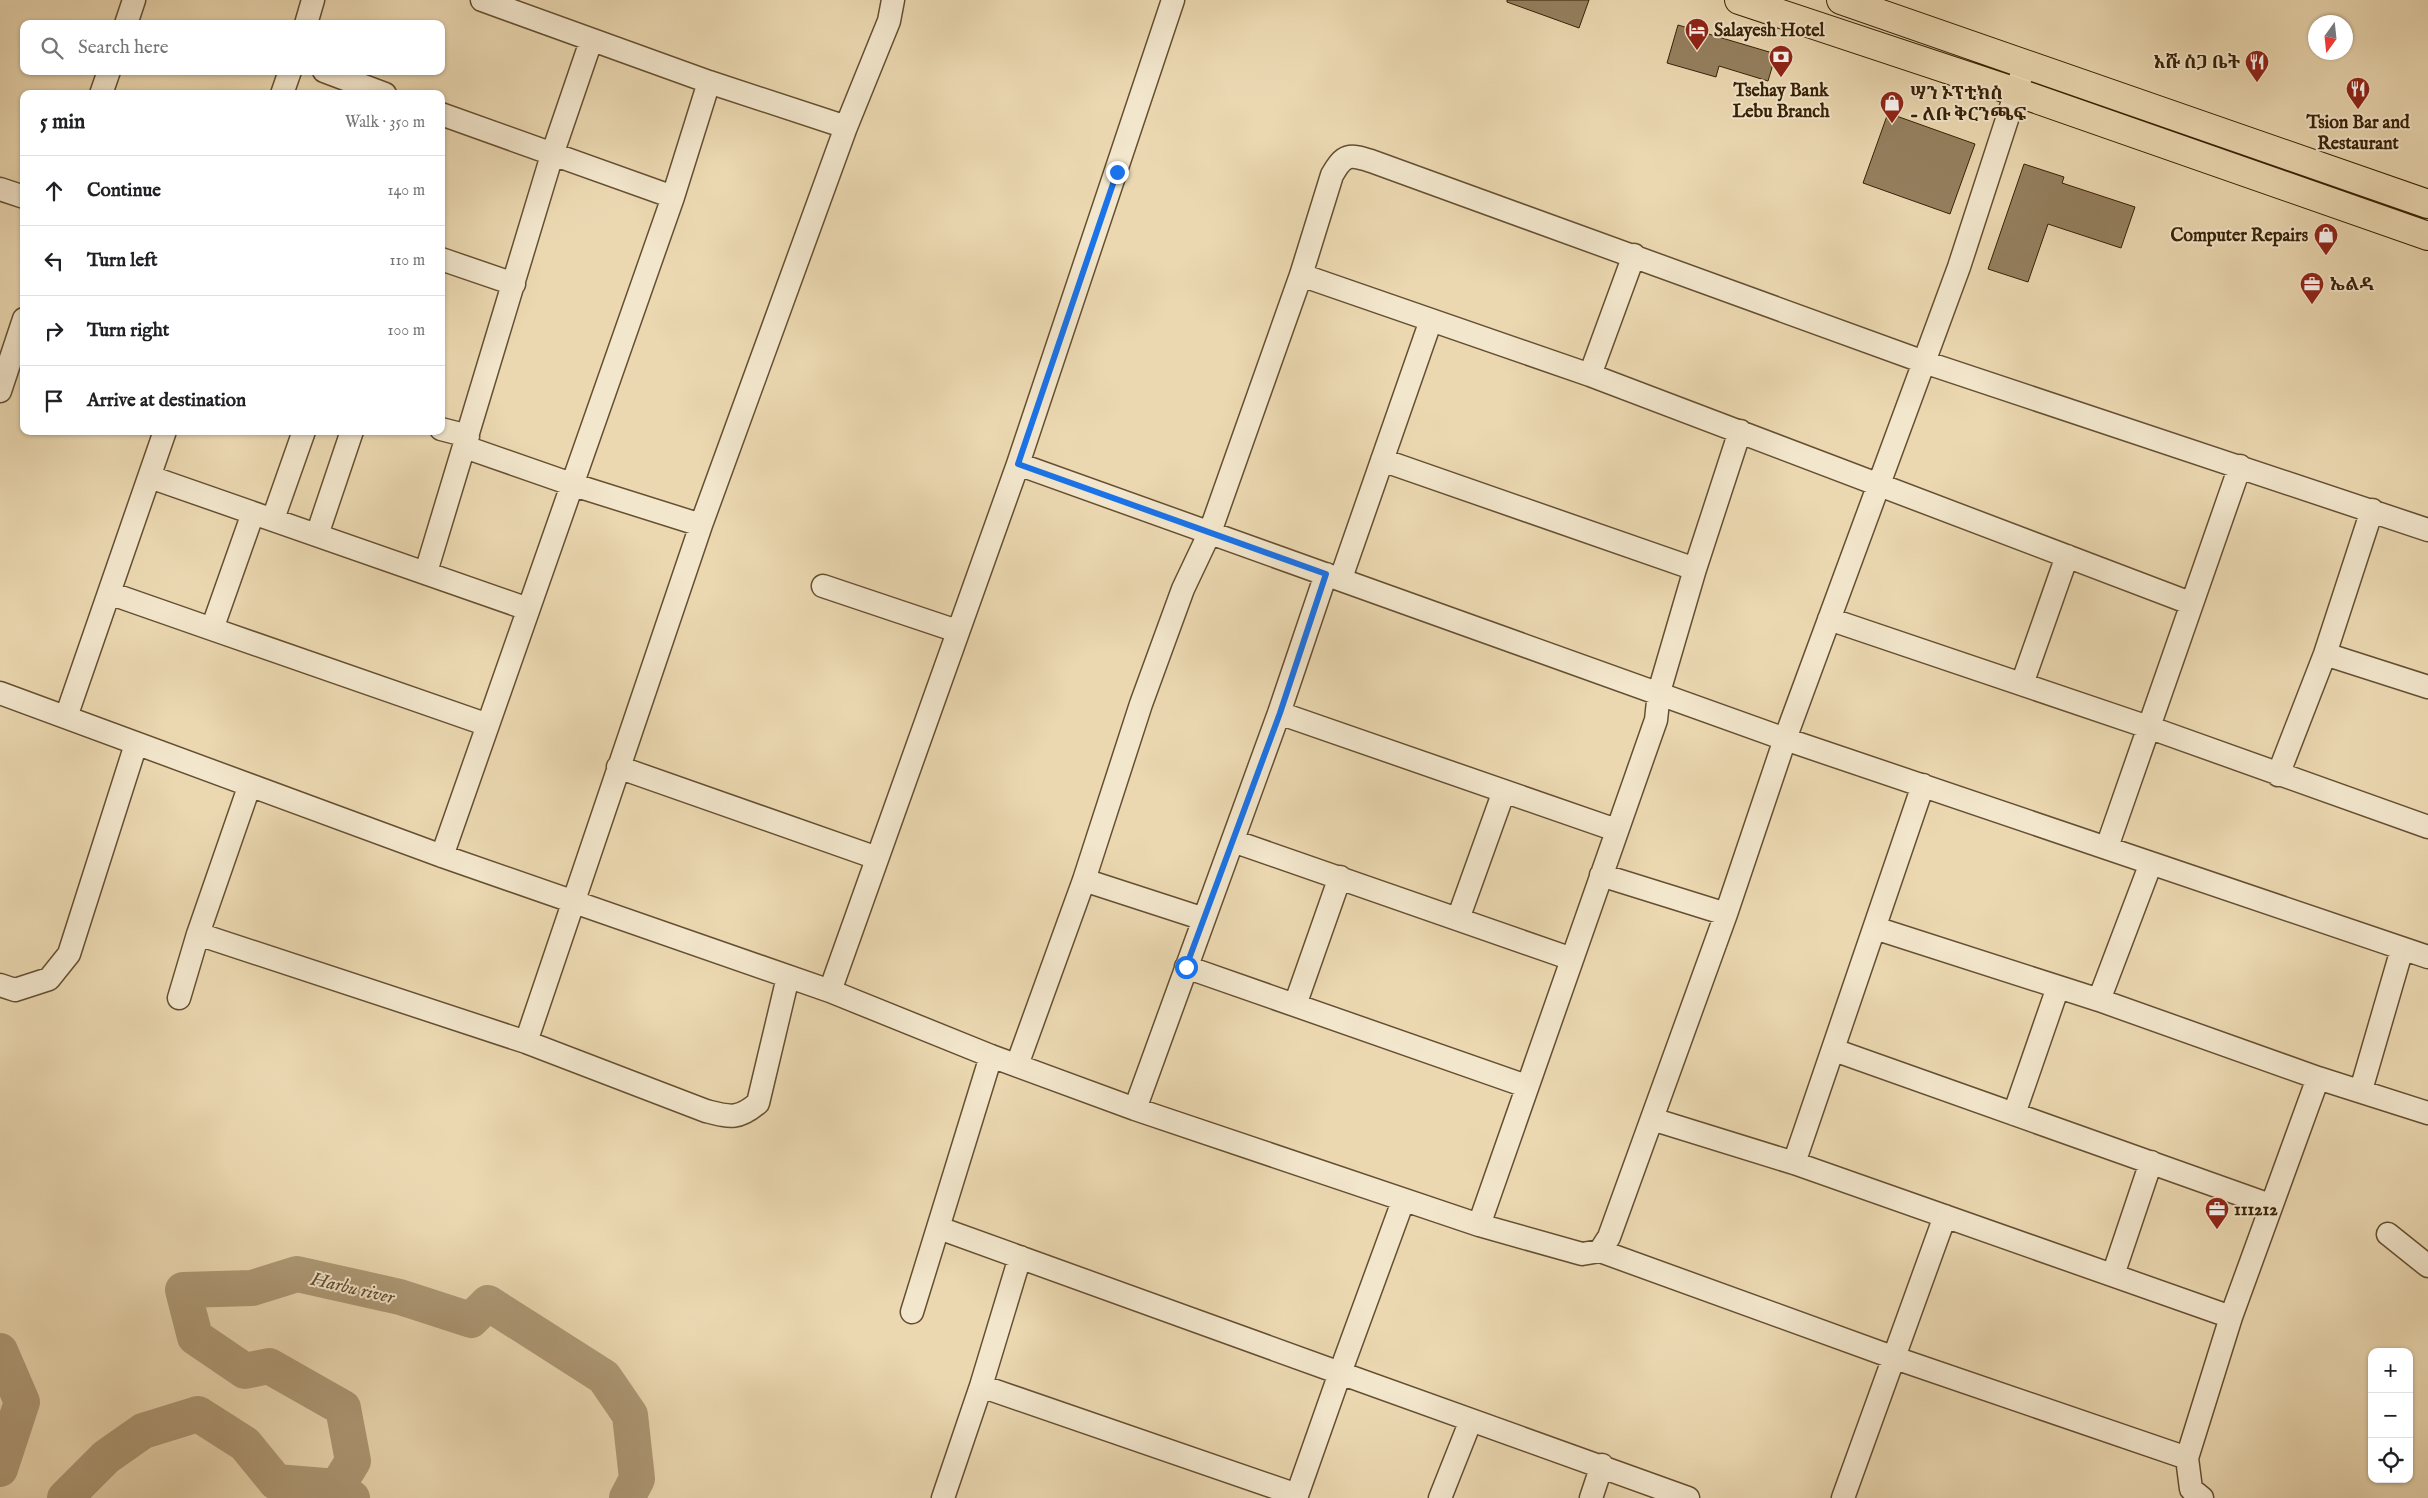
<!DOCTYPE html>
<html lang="en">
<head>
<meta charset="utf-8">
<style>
  body { margin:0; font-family:"IM FELL English","Noto Serif Ethiopic",serif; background:#f2f2f2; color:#202124 }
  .controls { position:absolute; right:15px; bottom:15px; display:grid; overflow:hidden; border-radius:10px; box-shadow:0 1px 4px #0004 }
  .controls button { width:45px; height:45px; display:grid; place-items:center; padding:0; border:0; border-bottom:1px solid #e0e0e0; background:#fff; color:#202124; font:25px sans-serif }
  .compass { position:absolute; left:2308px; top:15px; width:45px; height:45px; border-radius:50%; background:#fff; box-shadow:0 1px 4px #0004; rotate:195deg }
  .stop { position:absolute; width:15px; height:15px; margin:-11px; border:4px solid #1a73e8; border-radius:50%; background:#fff }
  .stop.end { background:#1a73e8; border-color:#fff; box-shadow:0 1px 5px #0008 }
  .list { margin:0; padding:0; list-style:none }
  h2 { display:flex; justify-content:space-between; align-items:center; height:65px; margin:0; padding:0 20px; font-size:21px }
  h2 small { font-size:16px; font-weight:400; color:#757577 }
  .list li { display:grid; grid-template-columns:32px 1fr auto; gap:15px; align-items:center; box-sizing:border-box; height:70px; padding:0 20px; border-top:1px solid #e0e0e0 }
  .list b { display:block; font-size:19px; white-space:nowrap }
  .list em { font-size:16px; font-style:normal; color:#757577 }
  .icon { flex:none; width:28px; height:28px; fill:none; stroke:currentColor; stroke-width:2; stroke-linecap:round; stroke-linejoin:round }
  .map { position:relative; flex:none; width:2428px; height:1498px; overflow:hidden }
  .search { position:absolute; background:#fff; box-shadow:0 1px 4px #0004; left:20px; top:20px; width:425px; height:55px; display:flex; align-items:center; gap:12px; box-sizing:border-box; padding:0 18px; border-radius:10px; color:#757577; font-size:19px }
  .panel { position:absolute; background:#fff; box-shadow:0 1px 4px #0004; left:20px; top:90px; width:425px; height:345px; border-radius:10px }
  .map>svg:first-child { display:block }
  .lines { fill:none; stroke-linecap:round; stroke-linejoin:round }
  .river { stroke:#ae9a77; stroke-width:36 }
  .building { fill:#95805f; stroke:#382106 }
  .minor-casing { stroke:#654f31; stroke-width:25 }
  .major-casing { stroke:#382106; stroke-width:30 }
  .minor { stroke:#f2e6cc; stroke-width:22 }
  .major { stroke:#ebd8b1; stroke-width:28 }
  .route { stroke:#1a73e8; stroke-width:6 }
  .labels { text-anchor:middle; stroke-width:4; stroke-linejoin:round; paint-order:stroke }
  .poi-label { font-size:18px; font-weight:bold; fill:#382106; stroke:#f2e6cc; text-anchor:start }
  .water-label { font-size:19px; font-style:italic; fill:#614b2e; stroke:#f2e6cc }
</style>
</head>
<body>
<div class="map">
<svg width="2428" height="1498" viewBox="0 0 2428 1498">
  <rect width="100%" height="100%" fill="#ebd8b1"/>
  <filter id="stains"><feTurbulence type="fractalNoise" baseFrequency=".004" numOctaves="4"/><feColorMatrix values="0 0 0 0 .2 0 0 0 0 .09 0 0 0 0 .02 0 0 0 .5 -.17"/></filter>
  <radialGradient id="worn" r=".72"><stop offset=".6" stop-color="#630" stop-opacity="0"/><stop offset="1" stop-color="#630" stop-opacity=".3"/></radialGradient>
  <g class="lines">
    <path class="river" d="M0,1351l22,51 -22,67
      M337,1487l16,-26 -10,-53 -74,-42 -24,5 -50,-34 -12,-47 69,-2 45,-14 103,23 71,23 17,-17 116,74 26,38 7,64 -10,19
      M65,1498l41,-41 37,-26 55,-17 47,30 31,38 61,5 15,11"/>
  </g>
  <path class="building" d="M1507,0h82l-10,28 -72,-26z
    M1678,25l98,29 -8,27 -49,-15 -3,11 -49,-14z
    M1888,113l87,31 -25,70 -87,-31z
    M2024,164l40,13 -2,6 73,24 -14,41 -73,-24 -20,58 -40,-13z"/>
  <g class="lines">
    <defs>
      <path id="minor" d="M482,0l227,82 137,45
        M126,24l8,-24
        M306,24l7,-24
        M324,71l61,23
        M101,94l8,-23
        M282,94l8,-23
        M441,114l232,83
        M0,189l24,8
        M441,259l73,25
        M1301,275l289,100 600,228
        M1590,375l44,-120
        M0,391l24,-72
        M441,429l27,7
        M465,447l109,38 127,40
        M1382,460l313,109
        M1018,464l767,275 643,218
        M150,477l378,132
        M253,513l-41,116 276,96
        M273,519l31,-88
        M317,535l35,-104
        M426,572l126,-417 39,-114
        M1341,578l90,-258
        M823,586l134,45
        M109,593l103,36
        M1829,619l319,108 280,100
        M2325,654l103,33
        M2022,684l45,-128
        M0,693l442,163 388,135 161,65 144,53 344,116 103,29 18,-3 295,107 292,100
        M1279,713l337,117
        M66,717l99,-286
        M618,767l259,91
        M2278,775l47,-121 47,-144
        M249,787l-51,147 328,108 180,69c24,6 32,9 52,-8l30,-126
        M1233,841l339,118
        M2107,847l133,-381
        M442,856l231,-659 36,-115
        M1601,875l125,39
        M1084,880l120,39
        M1458,919l46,-128
        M1875,928l224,72 219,78 110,35
        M1186,967l340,119
        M0,985l15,5 34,-11 20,-25 67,-210
        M830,991l188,-527 155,-464
        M179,998l19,-64
        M2099,1000l52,-137
        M1295,1005l45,-128
        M526,1042l175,-517 145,-398 43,-106 4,-21
        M1834,1050l436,155
        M1017,1065l67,-185 57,-176 42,-115 27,-57 91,-257 31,-100c12,-21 17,-21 39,-14l553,201 504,168
        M2361,1090l41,-141
        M1135,1109l144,-396 47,-139
        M2014,1114l44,-127
        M1652,1119l142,44 437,154
        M1794,1163l129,-378
        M1403,1201l-63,172 348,125
        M1479,1225l177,-505 3,-28 36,-123 45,-138
        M939,1228l401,145 -44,125
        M2388,1234l40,32
        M1600,1251l9,-14 117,-323 59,-175 174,-472 66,-203
        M2113,1275l38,-113
        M912,1312l79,-256
        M981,1386l316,109
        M943,1498l38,-112 39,-129
        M1440,1498l31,-78
        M1591,1498l11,-33
        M1843,1498l102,-282
        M2202,1498l-11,-9 -4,-31 44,-141 87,-239"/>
      <path id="major" d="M1739,0l277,92 412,144
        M1841,0l587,204"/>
    </defs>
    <use href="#minor" class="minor-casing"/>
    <use href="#major" class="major-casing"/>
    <use href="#minor" class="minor"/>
    <use href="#major" class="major"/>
  </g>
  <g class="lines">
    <path class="route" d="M1117,172l-99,292 308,110 -46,139 -94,254"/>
  </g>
  <defs>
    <symbol id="hotel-pin" viewBox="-11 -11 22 30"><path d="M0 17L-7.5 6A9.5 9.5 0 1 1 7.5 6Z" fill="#8f2418" stroke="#f2e6cc"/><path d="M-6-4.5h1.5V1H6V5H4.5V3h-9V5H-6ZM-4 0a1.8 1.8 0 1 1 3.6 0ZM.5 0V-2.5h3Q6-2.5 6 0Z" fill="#fff"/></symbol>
    <symbol id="bank-pin" viewBox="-11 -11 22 30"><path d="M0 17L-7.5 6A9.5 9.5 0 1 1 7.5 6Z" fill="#8f2418" stroke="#f2e6cc"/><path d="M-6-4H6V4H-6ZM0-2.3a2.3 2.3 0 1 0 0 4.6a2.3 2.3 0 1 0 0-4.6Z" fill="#fff"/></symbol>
    <symbol id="restaurant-pin" viewBox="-11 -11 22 30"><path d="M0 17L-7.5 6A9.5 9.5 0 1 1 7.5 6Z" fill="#8f2418" stroke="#f2e6cc"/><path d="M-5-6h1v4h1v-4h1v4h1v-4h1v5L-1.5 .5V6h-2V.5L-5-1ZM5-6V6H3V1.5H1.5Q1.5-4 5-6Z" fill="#fff"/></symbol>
    <symbol id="shop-pin" viewBox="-11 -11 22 30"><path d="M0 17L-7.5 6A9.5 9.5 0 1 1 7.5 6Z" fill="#8f2418" stroke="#f2e6cc"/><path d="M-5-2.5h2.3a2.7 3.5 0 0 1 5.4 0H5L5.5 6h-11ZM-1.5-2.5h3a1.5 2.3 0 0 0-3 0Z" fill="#fff"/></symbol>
    <symbol id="office-pin" viewBox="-11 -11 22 30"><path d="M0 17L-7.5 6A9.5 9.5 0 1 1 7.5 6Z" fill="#8f2418" stroke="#f2e6cc"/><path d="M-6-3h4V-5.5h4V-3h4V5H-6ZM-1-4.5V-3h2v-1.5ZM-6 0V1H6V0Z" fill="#fff"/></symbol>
  </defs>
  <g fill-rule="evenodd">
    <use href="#hotel-pin" x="1683" y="16" width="28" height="38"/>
    <use href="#bank-pin" x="1767" y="43" width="28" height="38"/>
    <use href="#restaurant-pin" x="2243" y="48" width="28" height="38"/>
    <use href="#restaurant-pin" x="2344" y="75" width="28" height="38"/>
    <use href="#shop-pin" x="1878" y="89" width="28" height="38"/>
    <use href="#shop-pin" x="2312" y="221" width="28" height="38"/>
    <use href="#office-pin" x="2298" y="270" width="28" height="38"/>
    <use href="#office-pin" x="2203" y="1195" width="28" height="38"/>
  </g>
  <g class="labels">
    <g class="poi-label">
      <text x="1714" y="36">Salayesh Hotel</text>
      <text x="2240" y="68" text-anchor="end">አሹ ስጋ ቤት</text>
      <text x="1781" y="96" text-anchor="middle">Tsehay Bank<tspan x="1781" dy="21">Lebu Branch</tspan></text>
      <text x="1910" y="99">ሣን ኦፕቲክስ<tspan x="1910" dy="21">- ለቡ ቅርንጫፍ</tspan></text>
      <text x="2358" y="128" text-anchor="middle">Tsion Bar and<tspan x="2358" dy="21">Restaurant</tspan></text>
      <text x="2308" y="241" text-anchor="end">Computer Repairs</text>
      <text x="2330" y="290">ኤልዳ</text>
      <text x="2234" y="1215">111212</text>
    </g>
    <g class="water-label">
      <text transform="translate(353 1287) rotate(13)" y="7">Harbu river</text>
    </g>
  </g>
  <rect width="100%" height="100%" filter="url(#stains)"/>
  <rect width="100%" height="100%" fill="url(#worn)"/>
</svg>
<div class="controls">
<button>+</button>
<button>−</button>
<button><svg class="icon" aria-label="locate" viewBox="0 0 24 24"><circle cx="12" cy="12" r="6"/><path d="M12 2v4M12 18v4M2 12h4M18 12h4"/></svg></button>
</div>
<svg class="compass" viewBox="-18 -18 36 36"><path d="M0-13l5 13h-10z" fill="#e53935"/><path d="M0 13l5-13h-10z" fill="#757577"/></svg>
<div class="stop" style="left:1186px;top:967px"></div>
<div class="stop end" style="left:1117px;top:172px"></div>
<div class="search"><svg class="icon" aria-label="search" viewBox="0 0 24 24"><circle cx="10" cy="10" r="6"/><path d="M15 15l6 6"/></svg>Search here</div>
<section class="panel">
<h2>5 min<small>Walk · 350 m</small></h2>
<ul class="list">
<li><svg class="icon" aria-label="ahead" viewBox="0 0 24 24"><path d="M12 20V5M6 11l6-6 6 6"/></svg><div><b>Continue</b></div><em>140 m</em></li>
<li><svg class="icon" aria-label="left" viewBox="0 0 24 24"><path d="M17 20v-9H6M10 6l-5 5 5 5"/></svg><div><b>Turn left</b></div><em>110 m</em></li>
<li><svg class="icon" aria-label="right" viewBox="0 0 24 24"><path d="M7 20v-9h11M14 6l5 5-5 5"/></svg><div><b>Turn right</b></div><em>100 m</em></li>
<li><svg class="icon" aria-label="arrive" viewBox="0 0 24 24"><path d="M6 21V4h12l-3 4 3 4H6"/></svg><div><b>Arrive at destination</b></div></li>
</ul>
</section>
</div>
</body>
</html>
